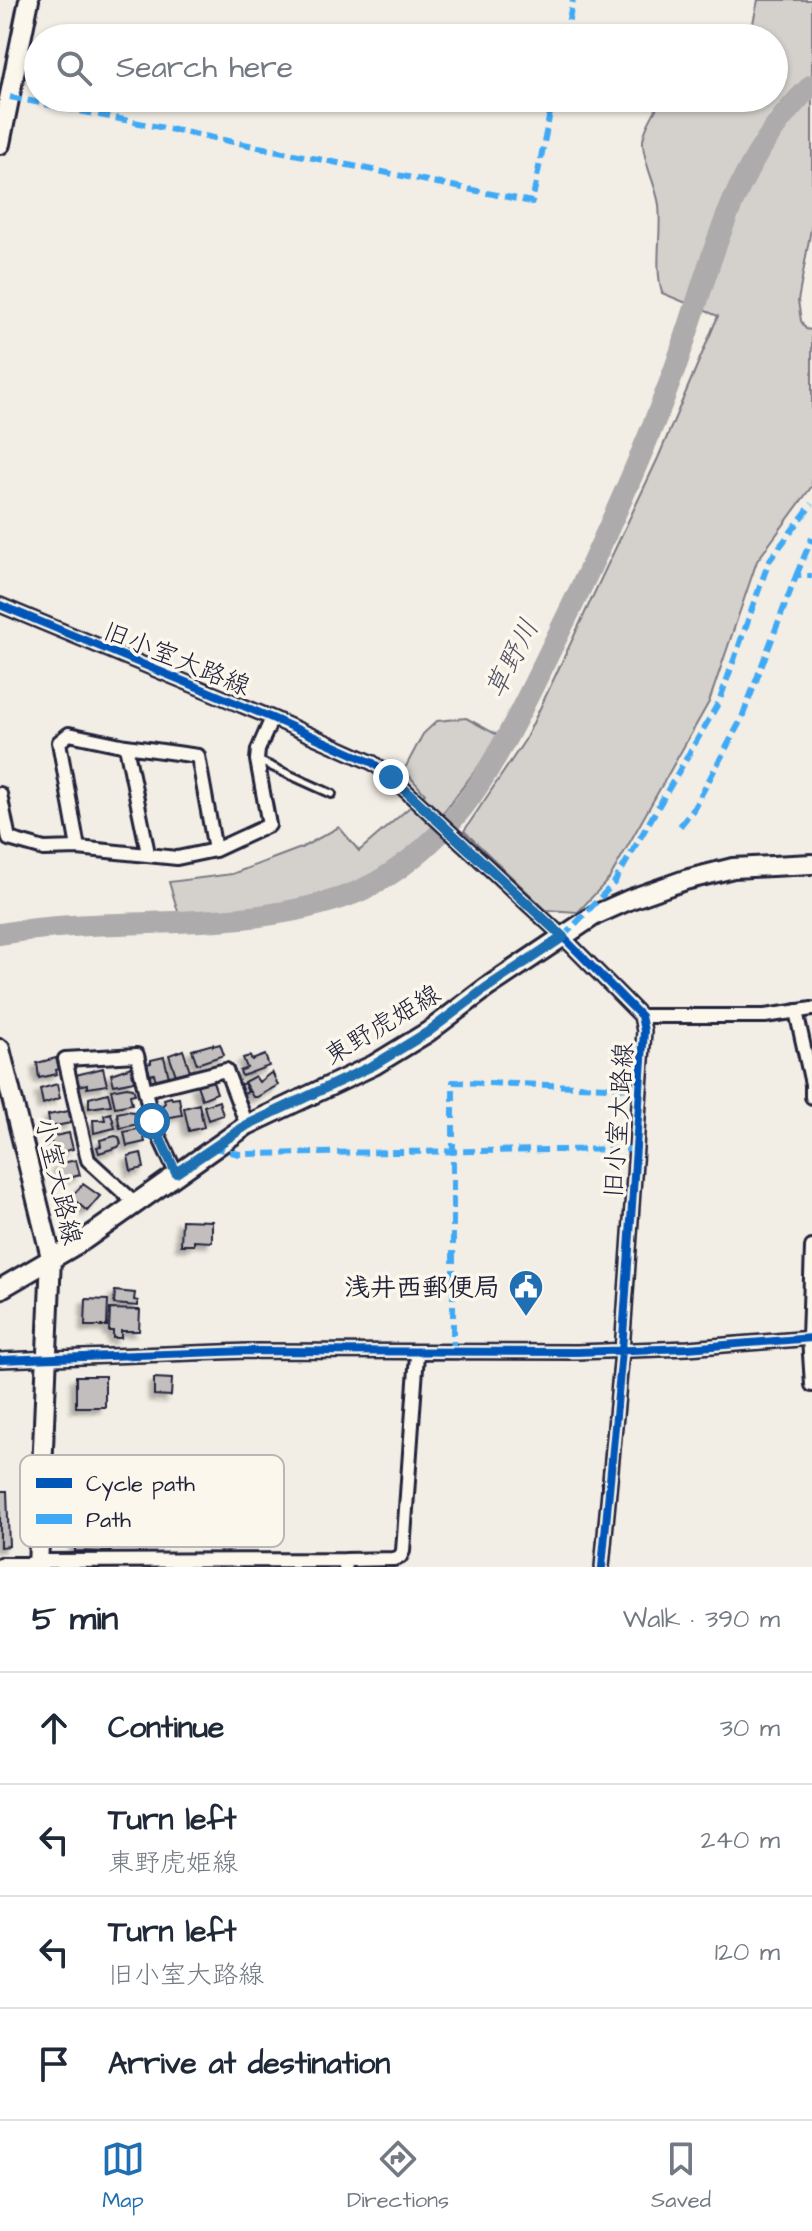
<!DOCTYPE html>
<html lang="en">
<head>
<meta charset="utf-8">
<style>
  body { margin:0; font-family:"Architects Daughter","Klee One",sans-serif; background:#f2f2f3; color:#1f2937 }
  .stop { position:absolute; width:24px; height:24px; margin:-18px; border:6px solid #1f6fb2; border-radius:50%; background:#fff }
  .stop.end { background:#1f6fb2; border-color:#fff; box-shadow:0 2px 8px #0008 }
  .list { margin:0; padding:0; list-style:none }
  h2 { display:flex; justify-content:space-between; align-items:center; height:104px; margin:0; padding:0 32px; font-size:34px }
  h2 small { font-size:26px; font-weight:400; color:#747a83 }
  .list li { display:grid; grid-template-columns:52px 1fr auto; gap:24px; align-items:center; box-sizing:border-box; height:112px; padding:0 32px; border-top:2px solid #e0e1e3 }
  .list b { display:block; font-size:30px; white-space:nowrap }
  .list p { margin:0; font-size:26px; white-space:nowrap; color:#747a83 }
  .list em { font-size:26px; font-style:normal; color:#747a83 }
  .icon { flex:none; width:44px; height:44px; fill:none; stroke:currentColor; stroke-width:2; stroke-linecap:round; stroke-linejoin:round }
  .map { position:relative; flex:none; width:812px; height:1567px; overflow:hidden }
  .search { position:absolute; background:#fff; box-shadow:0 2px 6px #0004; left:24px; right:24px; top:24px; height:88px; display:flex; align-items:center; gap:20px; box-sizing:border-box; padding:0 28px; border-radius:44px; color:#747a83; font-size:30px }
  .sheet { height:552px; background:#fff }
  nav { display:flex; justify-content:space-around; align-items:center; box-sizing:border-box; height:112px; border-top:2px solid #e0e1e3; background:#fff; font-size:22px; color:#747a83 }
  nav a { display:grid; justify-items:center; gap:4px }
  nav .on { color:#1f6fb2 }
  .map>svg:first-child { display:block }
  .green { fill:#d4d1cc; stroke:#7b7a84; stroke-width:2 }
  .lines { fill:none; stroke-linecap:round; stroke-linejoin:round }
  .river { stroke:#aeabad; stroke-width:22 }
  .building { fill:#c2bebe; stroke:#22223b; stroke-width:2; filter:url(#shadow) }
  .lane-casing { stroke:#22223b; stroke-width:12 }
  .street-casing { stroke:#22223b; stroke-width:18 }
  .secondary-casing { stroke:#22223b; stroke-width:24 }
  .lane { stroke:#fbf7ec; stroke-width:6 }
  .street { stroke:#fbf7ec; stroke-width:12 }
  .secondary { stroke:#fbf7ec; stroke-width:18 }
  .quiet { stroke:#3fa9f5; stroke-width:6; stroke-dasharray:12 6; stroke-linecap:butt }
  .cycleway-casing { stroke:#fbf7ec; stroke-width:13 }
  .cycleway { stroke:#0057b8; stroke-width:8 }
  .route { stroke:#1f6fb2; stroke-width:10 }
  .labels { text-anchor:middle; stroke-width:7; stroke-linejoin:round; paint-order:stroke }
  .street-label { font-size:26px; fill:#22223b; stroke:#fbf7ec }
  .poi-label { font-size:26px; font-weight:bold; fill:#22223b; stroke:#fbf7ec; text-anchor:end }
  .water-label { font-size:28px; font-style:italic; fill:#535263; stroke:#fbf7ec }
  .key { fill:#fbf7ec; stroke:#bab7b7; stroke-width:2 }
  .key-label { font-size:22px; fill:#22223b }
</style>
</head>
<body>
<div class="map">
<svg width="812" height="1567" viewBox="0 0 812 1567">
  <defs>
    <filter id="shadow"><feDropShadow dx="-5" dy="5" stdDeviation="2" flood-color="#0004"/></filter>
  </defs>
  <rect width="100%" height="100%" fill="#f2eee5"/>
  <filter id="ink" filterUnits="userSpaceOnUse"><feTurbulence type="fractalNoise" baseFrequency=".0125" numOctaves="2"/><feDisplacementMap in="SourceGraphic" scale="16" xChannelSelector="R" yChannelSelector="G"/><feConvolveMatrix kernelMatrix="1 2 1 2 8 2 1 2 1" color-interpolation-filters="sRGB"/></filter>
  <g filter="url(#ink)">
    <path class="green" d="M758,0h54v223l-14,78 3,20 5,8 6,1v156l-55,75 -48,141 -100,177 -31,33 -32,-2 -82,-79 61,-91 133,-282 60,-142 -56,-23c-8,-29 0,-58 -3,-88 -3,-20 -15,-41 -16,-61 -1,-14 13,-33 19,-46h112v-60h-44l23,-15z
      M466,718l35,19 -78,102 -65,46 -74,22 -103,14 -12,-39 63,-8 69,-26 38,-21 20,24 66,-57 -21,-24 19,-36 14,-13z"/>
    <g class="lines">
      <path class="river" d="M0,934c115,-20 232,1 344,-37 45,-15 90,-53 119,-90 36,-48 63,-107 89,-160 45,-91 87,-181 122,-276 37,-103 55,-207 138,-286"/>
    </g>
    <path class="building" d="M213,1044v2l7,-2 4,11 -27,9 -5,-14z
      M183,1050l7,21 -14,4 -7,-20z
      M265,1055l4,11 -27,10 -2,-5 7,-3 -4,-10 7,-2 2,4z
      M164,1057l5,20 -13,3 -2,-6 -4,1 -3,-11 4,-1v-3z
      M56,1058l3,11 -3,1 1,4 -18,4 -2,-15z
      M131,1067l3,14 -20,4 -3,-11z
      M103,1068l4,17 -20,3v-4l-9,2 -2,-11z
      M272,1072l6,13 -21,12h-4l-9,-15 11,-6 4,6z
      M212,1079l5,14 -15,6 -5,-14z
      M244,1083l4,9 -7,3 -4,-9z
      M57,1084l3,14 -17,6 -3,-15z
      M127,1087l6,1 2,6 -5,1 2,9 -17,3 -4,-17z
      M108,1093l3,12 -22,3v-10z
      M171,1097l1,2 7,-1 3,17 -17,3 -3,-2 -2,-8 5,-5 -1,-4z
      M219,1101l4,14 -15,5 -4,-14z
      M199,1104l5,23 -15,4 -5,-23z
      M69,1111l2,12 -21,4 -2,-12z
      M127,1111l7,1 4,12 -18,4 -3,-15z
      M111,1113l4,15 -21,5 -1,-13h12l-1,-5z
      M142,1128l3,14 -18,4 -3,-14z
      M69,1133l4,16 -19,5 -4,-17z
      M115,1136l4,1 2,7 -3,3 -19,6 -2,-6 4,-1 -1,-6z
      M141,1153l3,15 -13,3 -3,-15z
      M76,1160l4,15 -18,5 -4,-16z
      M83,1184l17,12 -13,15 -16,-14z
      M182,1220l30,1v21l-18,-1v4h-13z
      M115,1291l20,2 -1,7 4,1v5l-24,-2z
      M86,1299l22,1 -1,26h-22z
      M110,1309l30,1 -1,21h-18v7h-8v-7h-4z
      M76,1376h29v31h-29z
      M154,1378l18,1 -1,17 -17,-1z
      M0,1491h7l2,55 -9,1z
      M75,1529l34,1 3,20 -4,2 -33,-1z"/>
    <g class="lines">
      <defs>
        <path id="lane" d="M257,760l75,34"/>
        <path id="street" d="M0,605l272,113 101,45 18,14 172,160 78,79 3,15 -22,320 -20,216
          M126,746l22,107
          M0,794l9,45 35,10 34,-1 99,10 38,-8 54,-25 -12,-65 1,-10 14,-32
          M78,848l-19,-106 10,-8 57,12 72,10 17,94
          M796,1011l16,73v13
          M641,1016h124l47,-7
          M146,1090l80,-20 21,55
          M135,1203l-47,-43 -23,-101 72,-4 15,66 24,52
          M812,1247l-3,91 3,47
          M0,1360l249,-9 328,1 111,-4 124,-10
          M0,1564h28l18,-3 299,-1
          M345,1567v-7l49,-1 6,-2 3,-6 14,-197"/>
        <path id="secondary" d="M0,144l29,-144
          M0,1049l51,208 -13,310
          M0,1289l84,-49 163,-115 127,-60 54,-33 58,-44 109,-73 36,-16 54,-19 48,-12 79,-4"/>
      </defs>
      <use href="#lane" class="lane-casing"/>
      <use href="#street" class="street-casing"/>
      <use href="#secondary" class="secondary-casing"/>
      <use href="#lane" class="lane"/>
      <use href="#street" class="street"/>
      <use href="#secondary" class="secondary"/>
      <path class="quiet" d="M565,38l8,-38
        M10,97l522,105 21,-104
        M796,576l16,-38
        M680,826l13,-16 48,-90 55,-144h16
        M563,937l51,-54 105,-181 50,-141 43,-57
        M212,1147l27,7 397,-5
        M453,1353v-271l187,6"/>
      <defs>
        <path id="cycleway" d="M0,605l272,113 101,45 18,14 172,160 78,79 3,15 -22,320 -20,216
          M0,1360l249,-9 328,1 111,-4 124,-10"/>
      </defs>
      <use href="#cycleway" class="cycleway-casing"/>
      <use href="#cycleway" class="cycleway"/>
    </g>
  </g>
  <g class="lines" filter="url(#ink)">
    <path class="route" d="M152,1121l24,52 71,-48 127,-60 54,-33 58,-44 77,-51 -172,-160"/>
  </g>
  <defs>
    <symbol id="civic-pin" viewBox="-11 -11 22 30"><path d="M0 17L-7.5 6A9.5 9.5 0 1 1 7.5 6Z" fill="#1f6fb2" stroke="#fbf7ec"/><path d="M-.6-6.5H3V-4.5H.6V-3L4-1V1h2V6H-6V1h2V-1L-.6-3ZM-1.2 2.5V6h2.4V2.5Z" fill="#fff"/></symbol>
  </defs>
  <g fill-rule="evenodd">
    <use href="#civic-pin" x="506" y="1267" width="40" height="54"/>
  </g>
  <g class="labels">
    <g class="street-label">
      <text transform="translate(177 658) rotate(22)" y="9">旧小室大路線</text>
      <text transform="translate(382 1024) rotate(-31)" y="9">東野虎姫線</text>
      <text transform="translate(618 1120) rotate(-86)" y="9">旧小室大路線</text>
      <text transform="translate(59 1181) rotate(77)" y="9">小室大路線</text>
    </g>
    <g class="poi-label">
      <text x="500" y="1296">浅井西郵便局</text>
    </g>
    <g class="water-label">
      <text transform="translate(511 658) rotate(-63)" y="10">草野川</text>
    </g>
  </g>
  <rect x="20" y="1455" width="264" height="92" rx="12" class="key"/>
  <rect x="36" y="1478" width="36" height="10" fill="#0057b8"/>
  <rect x="36" y="1514" width="36" height="10" fill="#3fa9f5"/>
  <g class="key-label">
    <text x="86" y="1491">Cycle path</text>
    <text x="86" y="1527">Path</text>
  </g>
</svg>
<div class="stop" style="left:152px;top:1121px"></div>
<div class="stop end" style="left:391px;top:777px"></div>
<div class="search"><svg class="icon" aria-label="search" viewBox="0 0 24 24"><circle cx="10" cy="10" r="6"/><path d="M15 15l6 6"/></svg>Search here</div>
</div>
<section class="sheet">
<h2>5 min<small>Walk · 390 m</small></h2>
<ul class="list">
<li><svg class="icon" aria-label="ahead" viewBox="0 0 24 24"><path d="M12 20V5M6 11l6-6 6 6"/></svg><div><b>Continue</b></div><em>30 m</em></li>
<li><svg class="icon" aria-label="left" viewBox="0 0 24 24"><path d="M17 20v-9H6M10 6l-5 5 5 5"/></svg><div><b>Turn left</b><p>東野虎姫線</p></div><em>240 m</em></li>
<li><svg class="icon" aria-label="left" viewBox="0 0 24 24"><path d="M17 20v-9H6M10 6l-5 5 5 5"/></svg><div><b>Turn left</b><p>旧小室大路線</p></div><em>120 m</em></li>
<li><svg class="icon" aria-label="arrive" viewBox="0 0 24 24"><path d="M6 21V4h12l-3 4 3 4H6"/></svg><div><b>Arrive at destination</b></div></li>
</ul>
</section>
<nav>
<a class="on"><svg class="icon" aria-label="map" viewBox="0 0 24 24"><path d="M3 6l6-2 6 2 6-2v14l-6 2-6-2-6 2zM9 4v14M15 6v14"/></svg>Map</a>
<a><svg class="icon" aria-label="directions" viewBox="0 0 24 24"><path d="M12 3l9 9-9 9-9-9zM9 14v-3h6M13 9l2 2-2 2"/></svg>Directions</a>
<a><svg class="icon" aria-label="saved" viewBox="0 0 24 24"><path d="M7 4h10v16l-5-4-5 4z"/></svg>Saved</a>
</nav>
</body>
</html>
